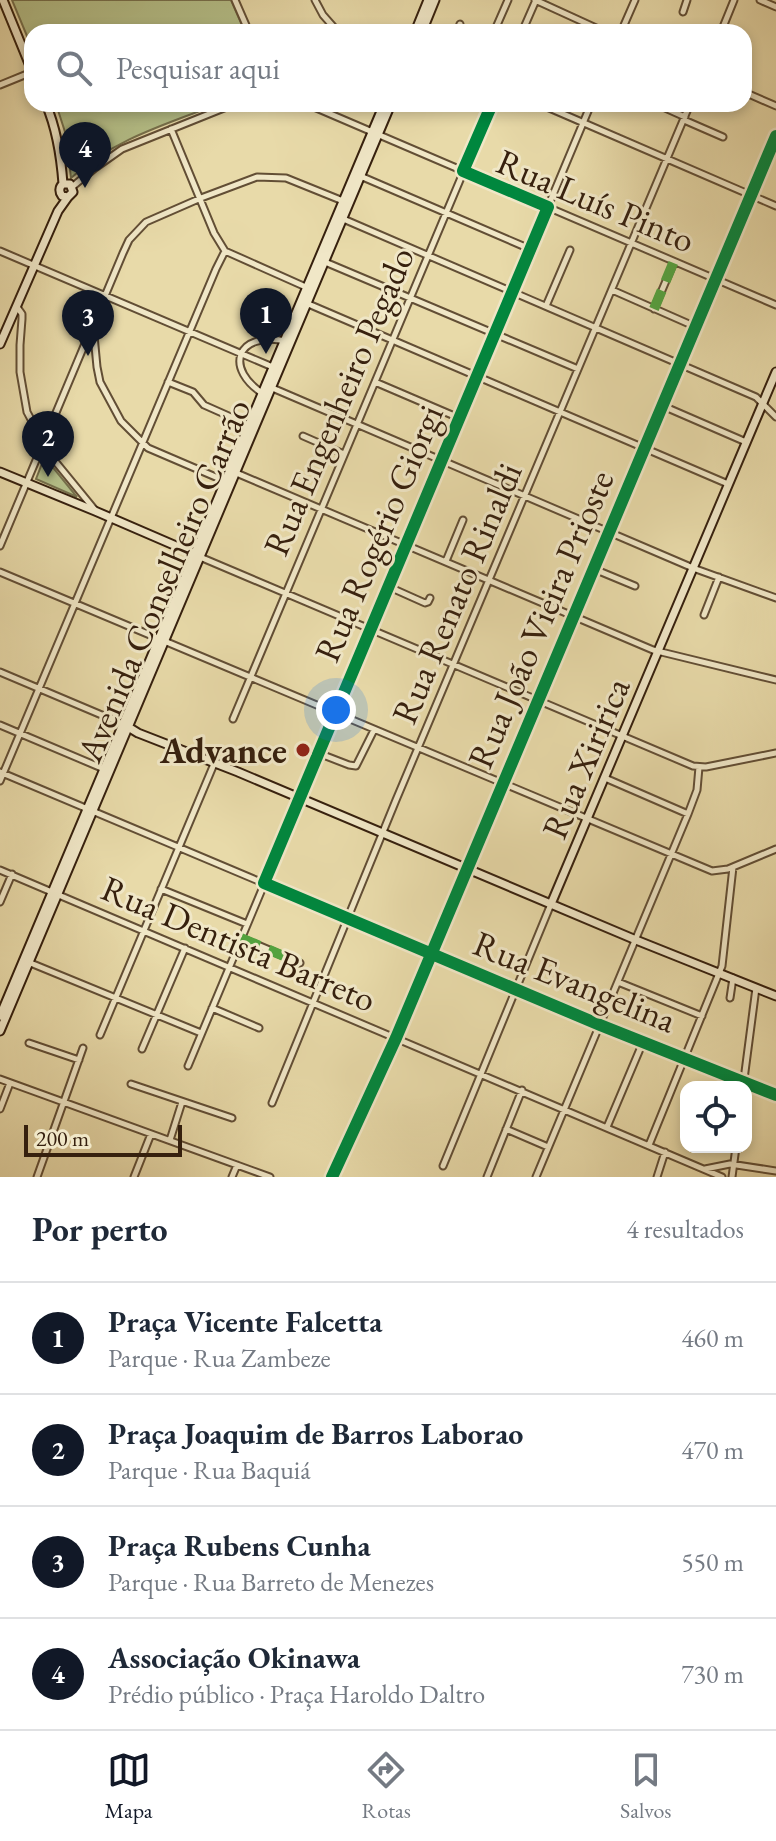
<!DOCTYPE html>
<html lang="pt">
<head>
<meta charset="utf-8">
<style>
  body { margin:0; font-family:"EB Garamond",serif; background:#f2f2f3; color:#1f2937 }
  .controls { position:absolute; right:24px; bottom:24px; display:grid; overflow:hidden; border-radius:16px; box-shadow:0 4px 12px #0003 }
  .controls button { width:72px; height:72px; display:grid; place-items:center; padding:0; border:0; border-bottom:2px solid #e0e1e3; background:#fff; color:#1f2937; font:40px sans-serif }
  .scale { position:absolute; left:24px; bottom:20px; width:158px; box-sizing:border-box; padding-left:8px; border:4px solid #36200e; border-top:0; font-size:22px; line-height:28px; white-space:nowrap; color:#36200e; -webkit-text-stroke:6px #f0e7c7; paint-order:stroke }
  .you { position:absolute; left:336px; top:710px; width:28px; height:28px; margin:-20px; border:6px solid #fff; border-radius:50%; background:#1a73e8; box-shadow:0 0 0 12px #1a73e833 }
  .badge { display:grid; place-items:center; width:52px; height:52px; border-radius:50%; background:#111827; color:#fff; font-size:26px; font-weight:700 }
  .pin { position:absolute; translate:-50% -66px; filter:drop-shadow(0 2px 4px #0008) }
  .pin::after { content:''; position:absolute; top:42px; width:28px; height:24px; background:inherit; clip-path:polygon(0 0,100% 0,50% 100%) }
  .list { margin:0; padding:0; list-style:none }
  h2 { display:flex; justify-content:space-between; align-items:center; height:104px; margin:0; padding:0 32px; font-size:34px }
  h2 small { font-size:26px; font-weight:400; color:#747a83 }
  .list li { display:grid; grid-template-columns:52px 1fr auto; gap:24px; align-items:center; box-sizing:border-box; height:112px; padding:0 32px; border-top:2px solid #e0e1e3 }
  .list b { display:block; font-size:30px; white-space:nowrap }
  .list p { margin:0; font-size:26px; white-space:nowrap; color:#747a83 }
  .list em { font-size:26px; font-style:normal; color:#747a83 }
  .icon { flex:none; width:44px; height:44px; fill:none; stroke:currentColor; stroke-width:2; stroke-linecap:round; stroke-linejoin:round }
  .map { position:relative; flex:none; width:776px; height:1177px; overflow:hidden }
  .search { position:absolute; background:#fff; box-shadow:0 4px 12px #0003; left:24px; right:24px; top:24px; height:88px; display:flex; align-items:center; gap:20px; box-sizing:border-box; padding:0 28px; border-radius:24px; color:#747a83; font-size:30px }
  .sheet { height:552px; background:#fff }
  nav { display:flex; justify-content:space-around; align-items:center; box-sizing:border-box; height:112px; border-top:2px solid #e0e1e3; background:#fff; font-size:22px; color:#747a83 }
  nav a { display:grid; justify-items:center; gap:4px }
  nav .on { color:#111827 }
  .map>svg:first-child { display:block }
  .green { fill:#b5c089; stroke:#76704c; stroke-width:2 }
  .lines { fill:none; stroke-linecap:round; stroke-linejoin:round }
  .street-casing { stroke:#624e35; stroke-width:9 }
  .secondary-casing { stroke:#36200e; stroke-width:11 }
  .street { stroke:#f0e7c7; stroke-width:5 }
  .secondary { stroke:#f0e7c7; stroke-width:7 }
  .quiet { stroke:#53a23e; stroke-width:10; stroke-dasharray:20 10; stroke-linecap:butt }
  .cycleway-casing { stroke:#f0e7c7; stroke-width:17 }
  .cycleway { stroke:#00873e; stroke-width:12 }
  .poi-dot { fill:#8f2418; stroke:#f0e7c7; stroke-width:3 }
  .labels { text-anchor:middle; stroke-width:6; stroke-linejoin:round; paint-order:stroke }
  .street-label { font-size:36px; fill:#36200e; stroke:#f0e7c7 }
  .poi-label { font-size:36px; font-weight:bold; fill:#36200e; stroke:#f0e7c7; text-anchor:end }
</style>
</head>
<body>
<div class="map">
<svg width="776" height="1177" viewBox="0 0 776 1177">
  <rect width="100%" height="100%" fill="#e8daa9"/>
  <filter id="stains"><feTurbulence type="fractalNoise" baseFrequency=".0025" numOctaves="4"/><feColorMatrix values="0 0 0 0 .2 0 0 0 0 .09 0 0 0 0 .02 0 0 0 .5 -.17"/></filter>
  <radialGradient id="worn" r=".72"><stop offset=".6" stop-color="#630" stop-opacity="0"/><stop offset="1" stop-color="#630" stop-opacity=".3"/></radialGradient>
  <path class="green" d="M12,0h219l14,32h-213v16z
    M56,104h157v2c-50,19 -102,35 -142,72l-5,-43z
    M46,460h1l30,37 -41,-18 7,-18z"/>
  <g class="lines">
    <defs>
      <path id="street" d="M235,0l14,32
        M315,0l8,15 15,17
        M535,0l70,32
        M760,0l16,7
        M683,12l4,-12
        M457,32l3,-8
        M494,32l14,-32
        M522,32l14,-32
        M621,32l14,-32
        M721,32l13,-32
        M0,85l32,-13
        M744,92l32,14
        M307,104l469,201
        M540,104l236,102
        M656,104l29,13
        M684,120l39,17
        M171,129l43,104 11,18 83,37
        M358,175l172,74
        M72,187l23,-19 27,-19 107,-43 12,-2
        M341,218l415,179 20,20
        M0,251l275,117
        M325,262l253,107
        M612,290l84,37
        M306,303l422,181
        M546,306l24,-56
        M17,307l5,7v5l-2,26v27l7,40 23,43 45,55
        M654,309l20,-47
        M93,325l4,42 3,15 21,39 27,27 77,33
        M168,382l25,10 11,13 45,20
        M375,382l84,36
        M270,387l423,181 83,30
        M265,395c-42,-26 -29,-64 21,-54
        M663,406l83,36
        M303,436l41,18
        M234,472l419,178 123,30
        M0,546l123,-293 6,-13 17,-18 55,-24 56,-21 29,1 57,23
        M200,557l493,209 13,1 70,-14
        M446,561l17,-41
        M594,569l41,17
        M0,572l712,299 16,-2 48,-20
        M387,586l38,17 3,-1 2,-4
        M704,615l15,-38
        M0,672l123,52
        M233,719l259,-615
        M0,725l104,44
        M318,753l31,12 7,1 18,-36
        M0,772l600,253 176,70
        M605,778l83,36
        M0,781l216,-512 9,-18
        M0,870l722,307
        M161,889l86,35
        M0,902l12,-28
        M241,938l59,25
        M28,962l173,71
        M618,982l84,34
        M730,998l3,-20
        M212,1008l47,20
        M100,1035l114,-271
        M29,1043l50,17
        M142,1049l43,-101
        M188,1066l403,-962
        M0,1079l270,98
        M131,1084l101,34
        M743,1087l13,-99
        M272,1103l124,-303 294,-696
        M0,1109l10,-26
        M607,1127l36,-85
        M506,1129l42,18
        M170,1140l12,-38
        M649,1145l73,-179 11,-99
        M443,1166l108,-262
        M705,1169l25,-5 46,7
        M37,1177l46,-129
        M134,1177l17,-43
        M232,1177l5,-12
        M332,1177l64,-139 380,-902
        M487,1177l35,-87
        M536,1177l152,-363 9,-24 2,-23
        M657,1177l8,-25
        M732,1177l4,-30"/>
      <path id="secondary" d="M3,0l29,71
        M415,32l13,-32
        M422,32l13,-32
        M46,104c11,26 15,52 17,80 -4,3 -4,8 -1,12l6,1 5,-5 -3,-8h-7
        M0,344l58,-133 10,-14
        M0,472l95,39 102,44
        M125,725l13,8 100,39 398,168 140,56
        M551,904l225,-532
        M0,1016l384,-912
        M0,1031l391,-927"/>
    </defs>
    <use href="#street" class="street-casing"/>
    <use href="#secondary" class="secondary-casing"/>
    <use href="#street" class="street"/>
    <use href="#secondary" class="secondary"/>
    <path class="quiet" d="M654,309l20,-48
      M241,938l59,25"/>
    <defs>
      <path id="cycleway" d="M492,104l-29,67 85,36 -284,676 336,142 176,70
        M332,1177l64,-139 380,-902"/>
    </defs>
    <use href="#cycleway" class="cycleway-casing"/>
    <use href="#cycleway" class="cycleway"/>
  </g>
  <circle class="poi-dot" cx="303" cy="750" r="8"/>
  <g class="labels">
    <g class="street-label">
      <text transform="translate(596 200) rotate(23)" y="13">Rua Luís Pinto</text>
      <text transform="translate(338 401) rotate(-67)" y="13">Rua Engenheiro Pegado</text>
      <text transform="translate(378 533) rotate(-67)" y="13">Rua Rogério Giorgi</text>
      <text transform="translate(163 580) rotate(-67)" y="13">Avenida Conselheiro Carrão</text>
      <text transform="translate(456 593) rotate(-67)" y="13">Rua Renato Rinaldi</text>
      <text transform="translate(540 619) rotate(-67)" y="13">Rua João Vieira Prioste</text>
      <text transform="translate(585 758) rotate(-67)" y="13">Rua Xiririca</text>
      <text transform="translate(239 943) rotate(23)" y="13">Rua Dentista Barreto</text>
      <text transform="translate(575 981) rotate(22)" y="13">Rua Evangelina</text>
    </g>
    <g class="poi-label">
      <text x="287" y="763">Advance</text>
    </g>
  </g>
  <rect width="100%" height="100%" filter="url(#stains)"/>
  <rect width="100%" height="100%" fill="url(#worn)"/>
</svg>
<div class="controls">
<button><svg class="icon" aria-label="locate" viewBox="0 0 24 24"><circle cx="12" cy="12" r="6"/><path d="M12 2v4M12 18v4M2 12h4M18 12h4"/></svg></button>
</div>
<div class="scale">200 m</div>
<div class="you"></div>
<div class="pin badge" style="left:266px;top:354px">1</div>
<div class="pin badge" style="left:48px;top:477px">2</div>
<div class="pin badge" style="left:88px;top:356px">3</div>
<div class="pin badge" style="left:85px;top:188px">4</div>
<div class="search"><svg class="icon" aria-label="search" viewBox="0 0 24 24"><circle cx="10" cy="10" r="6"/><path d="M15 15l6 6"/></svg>Pesquisar aqui</div>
</div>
<section class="sheet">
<h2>Por perto<small>4 resultados</small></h2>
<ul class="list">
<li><span class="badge">1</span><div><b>Praça Vicente Falcetta</b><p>Parque · Rua Zambeze</p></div><em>460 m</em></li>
<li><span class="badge">2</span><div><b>Praça Joaquim de Barros Laborao</b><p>Parque · Rua Baquiá</p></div><em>470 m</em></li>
<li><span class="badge">3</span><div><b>Praça Rubens Cunha</b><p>Parque · Rua Barreto de Menezes</p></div><em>550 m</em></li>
<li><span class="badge">4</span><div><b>Associação Okinawa</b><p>Prédio público · Praça Haroldo Daltro</p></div><em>730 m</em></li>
</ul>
</section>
<nav>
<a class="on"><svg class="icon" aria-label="map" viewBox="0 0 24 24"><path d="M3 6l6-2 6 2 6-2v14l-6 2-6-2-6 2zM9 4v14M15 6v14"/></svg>Mapa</a>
<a><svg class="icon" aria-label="directions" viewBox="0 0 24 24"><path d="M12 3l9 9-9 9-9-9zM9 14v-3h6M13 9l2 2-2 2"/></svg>Rotas</a>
<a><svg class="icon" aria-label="saved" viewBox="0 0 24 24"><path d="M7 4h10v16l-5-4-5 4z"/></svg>Salvos</a>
</nav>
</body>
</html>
